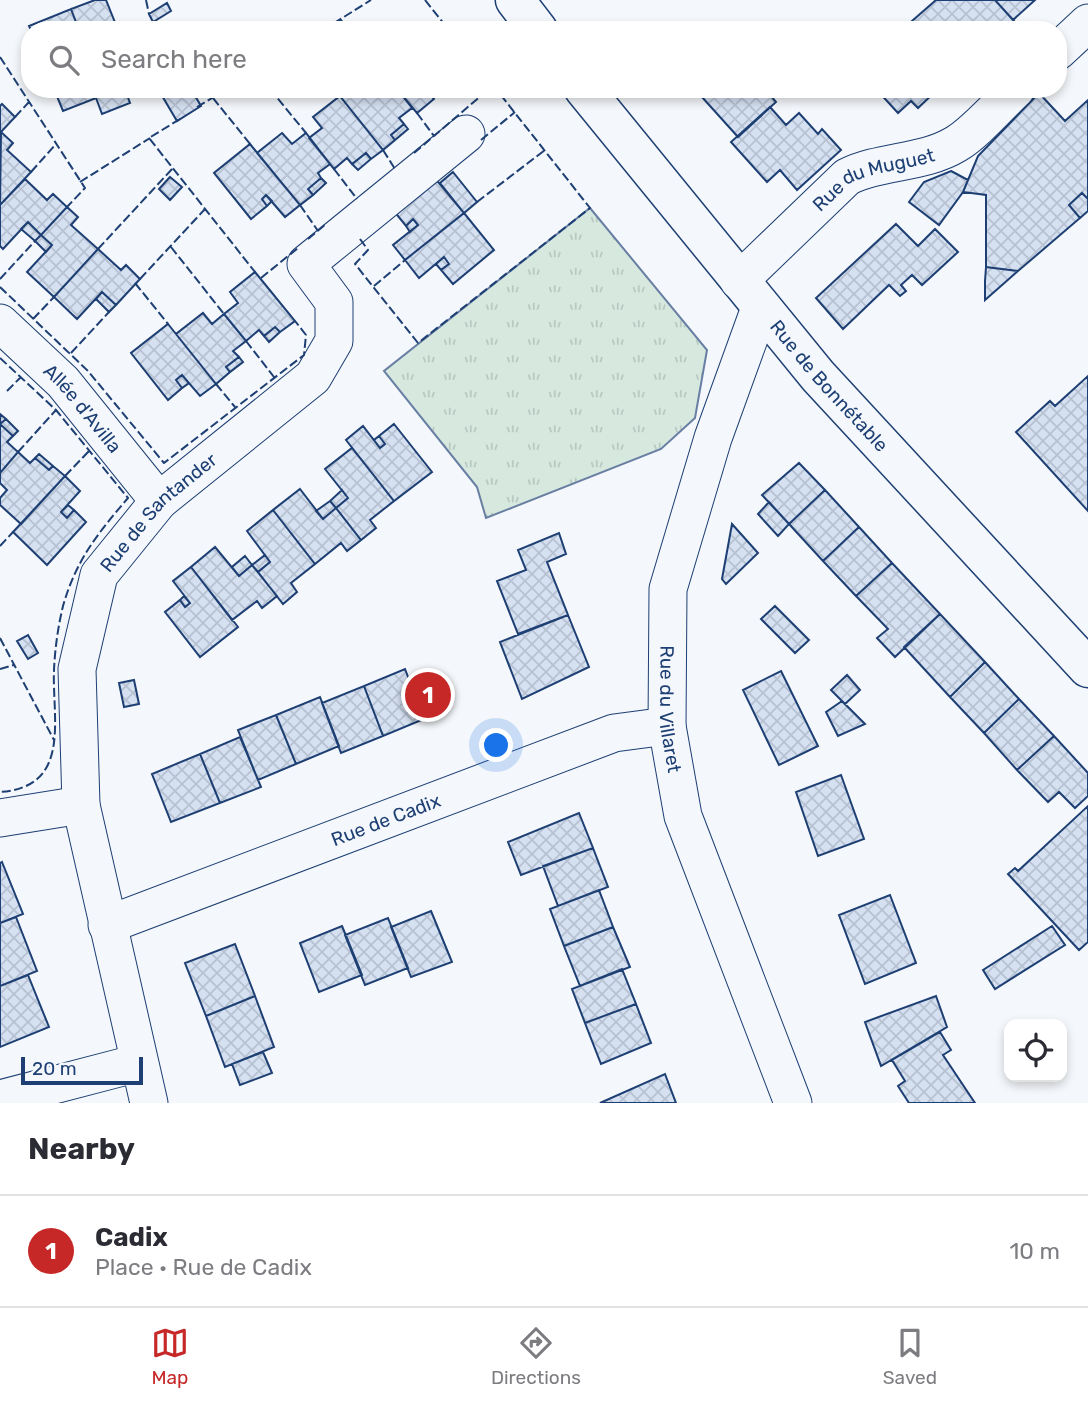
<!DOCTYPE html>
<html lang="en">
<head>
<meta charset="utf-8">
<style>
  body { margin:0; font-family:Rubik,sans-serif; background:#f2f2f3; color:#2b2b33 }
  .controls { position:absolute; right:21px; bottom:21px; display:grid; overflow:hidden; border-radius:14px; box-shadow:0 4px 10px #0003 }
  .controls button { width:63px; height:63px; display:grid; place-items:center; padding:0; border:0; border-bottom:2px solid #e1e1e2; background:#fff; color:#2b2b33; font:35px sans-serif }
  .scale { position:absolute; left:21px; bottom:18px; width:122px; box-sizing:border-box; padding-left:7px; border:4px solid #1d3f73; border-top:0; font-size:19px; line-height:24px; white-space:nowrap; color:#1d3f73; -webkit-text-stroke:5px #f4f7fb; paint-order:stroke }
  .you { position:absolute; left:497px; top:746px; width:24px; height:24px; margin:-18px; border:5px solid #fff; border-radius:50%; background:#1a73e8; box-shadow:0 0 0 10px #1a73e833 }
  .badge { display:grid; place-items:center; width:46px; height:46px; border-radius:50%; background:#c62828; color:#fff; font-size:23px; font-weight:700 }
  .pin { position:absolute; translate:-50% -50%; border:4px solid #fff; box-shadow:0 2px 7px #0006 }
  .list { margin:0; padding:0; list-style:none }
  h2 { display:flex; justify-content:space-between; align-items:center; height:91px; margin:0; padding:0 28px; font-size:30px }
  h2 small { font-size:23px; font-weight:400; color:#7c7c81 }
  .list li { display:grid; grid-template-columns:46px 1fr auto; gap:21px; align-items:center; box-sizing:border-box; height:112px; padding:0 28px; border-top:2px solid #e1e1e2 }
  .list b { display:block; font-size:26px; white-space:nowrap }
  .list p { margin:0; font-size:23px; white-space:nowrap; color:#7c7c81 }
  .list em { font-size:23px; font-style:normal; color:#7c7c81 }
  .icon { flex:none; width:38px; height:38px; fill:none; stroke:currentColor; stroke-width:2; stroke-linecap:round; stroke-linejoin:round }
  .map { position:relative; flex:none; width:1088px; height:1103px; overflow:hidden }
  .search { position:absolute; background:#fff; box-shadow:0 4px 10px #0003; left:21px; right:21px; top:21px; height:77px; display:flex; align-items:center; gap:18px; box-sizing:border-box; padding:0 24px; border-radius:28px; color:#7c7c81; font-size:26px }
  .sheet { height:203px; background:#fff }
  nav { display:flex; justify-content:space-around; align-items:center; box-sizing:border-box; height:98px; border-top:2px solid #e1e1e2; background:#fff; font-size:19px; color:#7c7c81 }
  nav a { display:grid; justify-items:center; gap:4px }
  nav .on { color:#c62828 }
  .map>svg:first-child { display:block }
  .park { fill:url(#park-tufts); stroke:#687fa3; stroke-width:2 }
  .building { fill:url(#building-cross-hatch); stroke:#1d3f73; stroke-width:2 }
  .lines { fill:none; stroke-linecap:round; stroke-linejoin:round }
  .minor-casing { stroke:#1d3f73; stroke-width:39 }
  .primary-casing { stroke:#1d3f73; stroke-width:41 }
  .minor { stroke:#f4f7fb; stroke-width:37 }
  .primary { stroke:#f4f7fb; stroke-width:38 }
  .fence { stroke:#1d3f73; stroke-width:2; stroke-dasharray:9 3.5; stroke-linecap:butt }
  .labels { text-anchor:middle; stroke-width:5; stroke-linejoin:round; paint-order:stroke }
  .street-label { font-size:19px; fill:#1d3f73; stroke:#f4f7fb }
</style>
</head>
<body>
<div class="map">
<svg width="1088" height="1103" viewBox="0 0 1088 1103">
  <defs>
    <pattern id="park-tufts" width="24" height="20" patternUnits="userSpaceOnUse" patternTransform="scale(1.75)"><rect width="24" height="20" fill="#d7e8df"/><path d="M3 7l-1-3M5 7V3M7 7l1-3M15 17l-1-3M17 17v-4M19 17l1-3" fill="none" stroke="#b8c8c3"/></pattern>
    <pattern id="building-cross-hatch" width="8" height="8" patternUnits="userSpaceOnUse" patternTransform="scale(1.75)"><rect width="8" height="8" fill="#d5e0f0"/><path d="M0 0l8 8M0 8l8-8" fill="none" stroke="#b6c1d1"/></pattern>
  </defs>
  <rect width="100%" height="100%" fill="#f4f7fb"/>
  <path class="park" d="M590,208l117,142 -12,68 -34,31 -175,69 -9,-31 -93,-116z"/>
  <path class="building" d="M95,0h11l12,30h-39l-8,-21z
    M936,0h59l19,21 -10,9h-20l-2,-3h-6l-3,3h-68l-1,-2z
    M995,0h40l-22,20z
    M167,3l4,8 -18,11 -4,-8z
    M71,9l8,21h-48l-2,-4z
    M54,89h71l5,14 -28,11 -6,-16 -33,13z
    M158,89h33l10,17 -24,15z
    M348,89h49l15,19 -13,10 5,6 -13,11 4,5 -12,10 -43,-54z
    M397,89h28l9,10 -17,14z
    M708,89h57l11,13 -38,35 -37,-41z
    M876,89h62l-20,19 -7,-7 -13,12z
    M1039,93l26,28 23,-21v99l-6,-6 -13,12 11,13 -62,53 -32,-4v-72l-23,-3 15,-36z
    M340,96l43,54 -12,9 -5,-6 -14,11 -5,-6 -13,11 -25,-31 13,-10 -9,-11z
    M2,104l13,13 -15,16v-27z
    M770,107l16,18 13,-12 19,21 4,-5 19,21 -44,40 -17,-20 -13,12 -36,-40z
    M404,124l4,5 -13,11 -4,-5z
    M1,132l12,11 -6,7 24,22 -31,33z
    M282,133l10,11 14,-11 24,31 -12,9 3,5 -13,11 5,6 -13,10 -43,-52z
    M250,144l50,61 -15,12 -19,-22 -4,4 5,7 -16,13 -37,-46z
    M366,153l5,6 -13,11 -6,-6z
    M951,171l17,9 -5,12 -24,33 -30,-23 15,-20z
    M453,172l24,30 -13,11 -24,-30z
    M170,177l12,10 -12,13 -11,-11z
    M434,177l30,36 -59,47 -12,-15 25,-20 -5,-6 -7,7 -13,-16z
    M321,178l5,5 -13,12 -5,-6z
    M25,179l22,21 6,-6 14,13 -26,28 -13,-13 -25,27 -3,-3v-41z
    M1082,193l6,6v12l-8,7 -11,-13z
    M266,195l6,6 -5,5 -5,-7z
    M67,207l11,10 -7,8 27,24 -44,48 -27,-25 25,-27 -11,-10z
    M464,213l30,37 -41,34 -12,-14 8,-6 -5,-7 -25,21 -14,-18z
    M413,219l5,6 -8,7 -4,-6z
    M28,222l13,13 -6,6 -14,-12z
    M896,224l22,22 17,-17 23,23 -36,33 -10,-10 -11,10 5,6 -6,5 -11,-11 -46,44 -27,-31z
    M41,235l11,10 -6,7 -11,-11z
    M98,249l23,21 5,-5 14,14 -24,26 -14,-13 -25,27 -23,-22z
    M444,257l5,7 -8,6 -5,-6z
    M986,267l32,4 -33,29v-19z
    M255,272l40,49 -15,11 -5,-5 -11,9 -5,-6 -13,11 -22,-27 14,-11 -8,-11z
    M102,292l14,13 -7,7 -13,-13z
    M203,313l9,11 12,-10 22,27 -13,10 6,6 -13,10 4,5 -14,12 -40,-50z
    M168,324l48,60 -16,12 -18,-21 -6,5 6,8 -14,12 -37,-47z
    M275,327l5,5 -11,10 -5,-6z
    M239,357l4,5 -13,10 -4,-5z
    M182,375l7,8 -7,5 -6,-8z
    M1088,376v135l-72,-79 34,-31 5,5z
    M0,414l6,5 -6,5 13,12 -6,6 11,10 -18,21z
    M6,419l12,12 -5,5 -13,-12z
    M394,424l38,48 -38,29 -48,-61 17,-14 17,22 5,-4 -6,-8z
    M379,436l6,8 -5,4 -6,-8z
    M352,448l42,53 -24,19 6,8 -15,12 -25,-32 12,-10 -23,-29z
    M18,452l12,11 5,-5 14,12 4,-4 12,10 -44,48 -21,-19v-7l7,-8 -7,-7v-10z
    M39,454l14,12 -4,4 -14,-12z
    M799,463l26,27 -36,34 -27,-29z
    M65,476l15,15 -19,21 6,6 7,-8 12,12 -39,43 -34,-33z
    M300,489l23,30 13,-11 25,32 -14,11 -6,-8 -26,21 -42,-54z
    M342,490l6,8 -12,10 -6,-7z
    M825,490l34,37 -36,34 -34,-37z
    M330,501l6,7 -13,11 -7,-8z
    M769,502l20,22 -11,12 -20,-22z
    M68,505l6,5 -7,8 -6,-6z
    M273,510l42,54 -24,19 6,9 -14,12 -25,-32 12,-10 -23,-31z
    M732,524l26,29 -32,31 -4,-5z
    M859,527l33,36 -36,33 -33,-35z
    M559,533l7,21 -19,8 21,53 -50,19 -21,-53 29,-11 -8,-20z
    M215,547l24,29 13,-11 25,31 -15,12 -5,-7 -25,19 -41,-53z
    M265,555l5,7 -12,10 -6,-7z
    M245,556l7,9 -13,11 -7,-9z
    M892,563l48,51 -45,43 -18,-19 11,-9 -32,-33z
    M191,567l47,60 -38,30 -35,-45 15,-12 5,7 5,-4 -17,-22z
    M184,596l6,7 -5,4 -5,-7z
    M775,606l34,34 -14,13 -34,-34z
    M940,614l45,48 -35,35 -46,-50z
    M568,615l21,52 -67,32 -22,-57z
    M28,635l10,18 -10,6 -11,-18z
    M985,662l34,37 -35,34 -34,-36z
    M405,669l19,50 -41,17 -19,-50z
    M781,671l37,75 -39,19 -36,-75z
    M847,675l13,15 -15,14 -14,-14z
    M434,678l10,26 -21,9 -11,-26z
    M134,680l5,24 -15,3 -5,-24z
    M364,686l19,50 -42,17 -19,-50z
    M320,697l19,49 -43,18 -20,-49z
    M1019,699l35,37 -37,34 -33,-37z
    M842,701l23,23 -27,12 -12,-24z
    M276,715l20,49 -38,16 -20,-50z
    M1054,736l34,37v23l-13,12 -16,-16 -11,10 -31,-32z
    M240,737l21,50 -41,16 -20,-49z
    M200,754l20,49 -49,19 -19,-48z
    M841,775l23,64 -46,17 -22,-64z
    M1088,806v136l-9,8 -71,-76 7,-6 3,3z
    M579,813l14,35 -72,27 -13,-33z
    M593,848l15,39 -50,19 -15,-40z
    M2,862l21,52 -23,9v-60z
    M599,890l14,37 -49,19 -14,-37z
    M890,895l26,68 -51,21 -26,-69z
    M431,911l21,51 -41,15 -20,-50z
    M16,917l21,54 -37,15v-63z
    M388,918l20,50 -43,17 -20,-50z
    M342,926l20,49 -43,17 -19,-49z
    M1052,926l13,19 -70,44 -12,-19z
    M613,927l17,40 -50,19 -16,-40z
    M235,944l20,52 -49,20 -21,-53z
    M622,969l14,35 -51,19 -13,-34z
    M28,975l21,52 -49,20v-61z
    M255,996l19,51 -49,20 -19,-51z
    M936,996l11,31 -66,39 -16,-44z
    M636,1004l15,39 -50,21 -16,-41z
    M940,1032l11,18 -8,5 32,48h-66l-11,-17 7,-5 -13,-21z
    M263,1052l9,21 -32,12 -8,-21z
    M665,1074l11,29h-76z"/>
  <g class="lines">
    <defs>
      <g id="minor">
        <path d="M1058,51l30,-28"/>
        <path id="s1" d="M739,281l108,-104c34,-17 76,-13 109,-33 19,-11 43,-39 60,-55"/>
        <path id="s2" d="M760,308l-47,130 -45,151 -1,137 16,90 110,287"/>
        <path id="s3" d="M0,323l63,59 96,119"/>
        <path d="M0,818l81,-13"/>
        <path id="s4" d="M107,925l507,-192 53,-7"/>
        <path d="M0,1099l138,-36"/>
        <path id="s5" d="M149,1103l-68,-298 -4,-136 22,-94 60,-74 154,-124 21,-36v-39l-28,-38 160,-130"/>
      </g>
      <g id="primary">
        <path d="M515,0l23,30"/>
        <path id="s6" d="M584,89l234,287 270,292"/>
      </g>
    </defs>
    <use href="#minor" class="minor-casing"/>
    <use href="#primary" class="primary-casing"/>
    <use href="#minor" class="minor"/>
    <use href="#primary" class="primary"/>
    <path class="fence" d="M146,0l3,14
      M425,0l24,30
      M340,19l9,11
      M153,22l5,8
      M323,30l48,-30
      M0,57l85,131 -18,19
      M270,89l36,44
      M334,89l6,7
      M213,98l37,46
      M197,107l30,-18
      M417,113l17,23
      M15,117l14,-15
      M180,119l-31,19 106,134
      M481,140l34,-28
      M383,150l12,19
      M414,153l75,-64
      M334,169l23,30
      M31,172l25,-28
      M80,182l70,-44
      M477,202l68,-52
      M300,205l18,26
      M308,239l19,-16
      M360,239l8,11 -13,14 63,79 172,-135 -94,-119
      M171,247l53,67
      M98,249l75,-81
      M261,278l37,-30
      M0,279l35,-38
      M140,279l65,-70
      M135,283l33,41
      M374,286l31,-26
      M0,287l88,84 76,92 140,-108 2,-20 -11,-14
      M33,319l21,-22
      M246,341l28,36
      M71,353l38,-41
      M0,358l56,52 72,88c-30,35 -52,62 -65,108 -5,21 -8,42 -9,64 -2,49 18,117 -54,122
      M216,384l19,23
      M7,391l14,-14
      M18,452l38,-42
      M65,476l24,-25
      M0,546l13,-14
      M0,638l54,102
      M0,669l14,-4"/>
  </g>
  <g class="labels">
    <g class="street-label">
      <text dy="7" stroke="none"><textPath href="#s1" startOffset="173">Rue du Muguet</textPath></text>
      <text dy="7" stroke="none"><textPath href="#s6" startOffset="385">Rue de Bonnétable</textPath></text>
      <text dy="7" stroke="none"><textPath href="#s3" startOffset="119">Allée d'Avilla</textPath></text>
      <text dy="7" stroke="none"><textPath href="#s5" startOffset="625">Rue de Santander</textPath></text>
      <text dy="7" stroke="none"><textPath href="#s2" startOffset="416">Rue du Villaret</textPath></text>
      <text dy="7" stroke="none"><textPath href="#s4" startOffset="298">Rue de Cadix</textPath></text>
    </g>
  </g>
</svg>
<div class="controls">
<button><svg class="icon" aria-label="locate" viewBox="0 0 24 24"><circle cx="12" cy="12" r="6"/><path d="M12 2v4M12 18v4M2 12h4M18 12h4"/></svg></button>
</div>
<div class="scale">20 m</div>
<div class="you"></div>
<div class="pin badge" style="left:428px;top:695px">1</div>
<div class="search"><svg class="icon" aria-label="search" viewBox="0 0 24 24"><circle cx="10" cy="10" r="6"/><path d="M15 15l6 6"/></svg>Search here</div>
</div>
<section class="sheet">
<h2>Nearby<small></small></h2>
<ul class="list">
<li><span class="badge">1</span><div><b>Cadix</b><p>Place · Rue de Cadix</p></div><em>10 m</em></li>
</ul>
</section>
<nav>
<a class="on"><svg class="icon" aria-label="map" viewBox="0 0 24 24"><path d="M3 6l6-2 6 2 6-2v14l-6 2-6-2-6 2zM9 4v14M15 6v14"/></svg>Map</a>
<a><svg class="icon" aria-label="directions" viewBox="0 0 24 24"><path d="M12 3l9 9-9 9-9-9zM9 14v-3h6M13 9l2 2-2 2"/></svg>Directions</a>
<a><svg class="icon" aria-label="saved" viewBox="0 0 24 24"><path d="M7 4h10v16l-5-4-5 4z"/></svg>Saved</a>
</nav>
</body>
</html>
